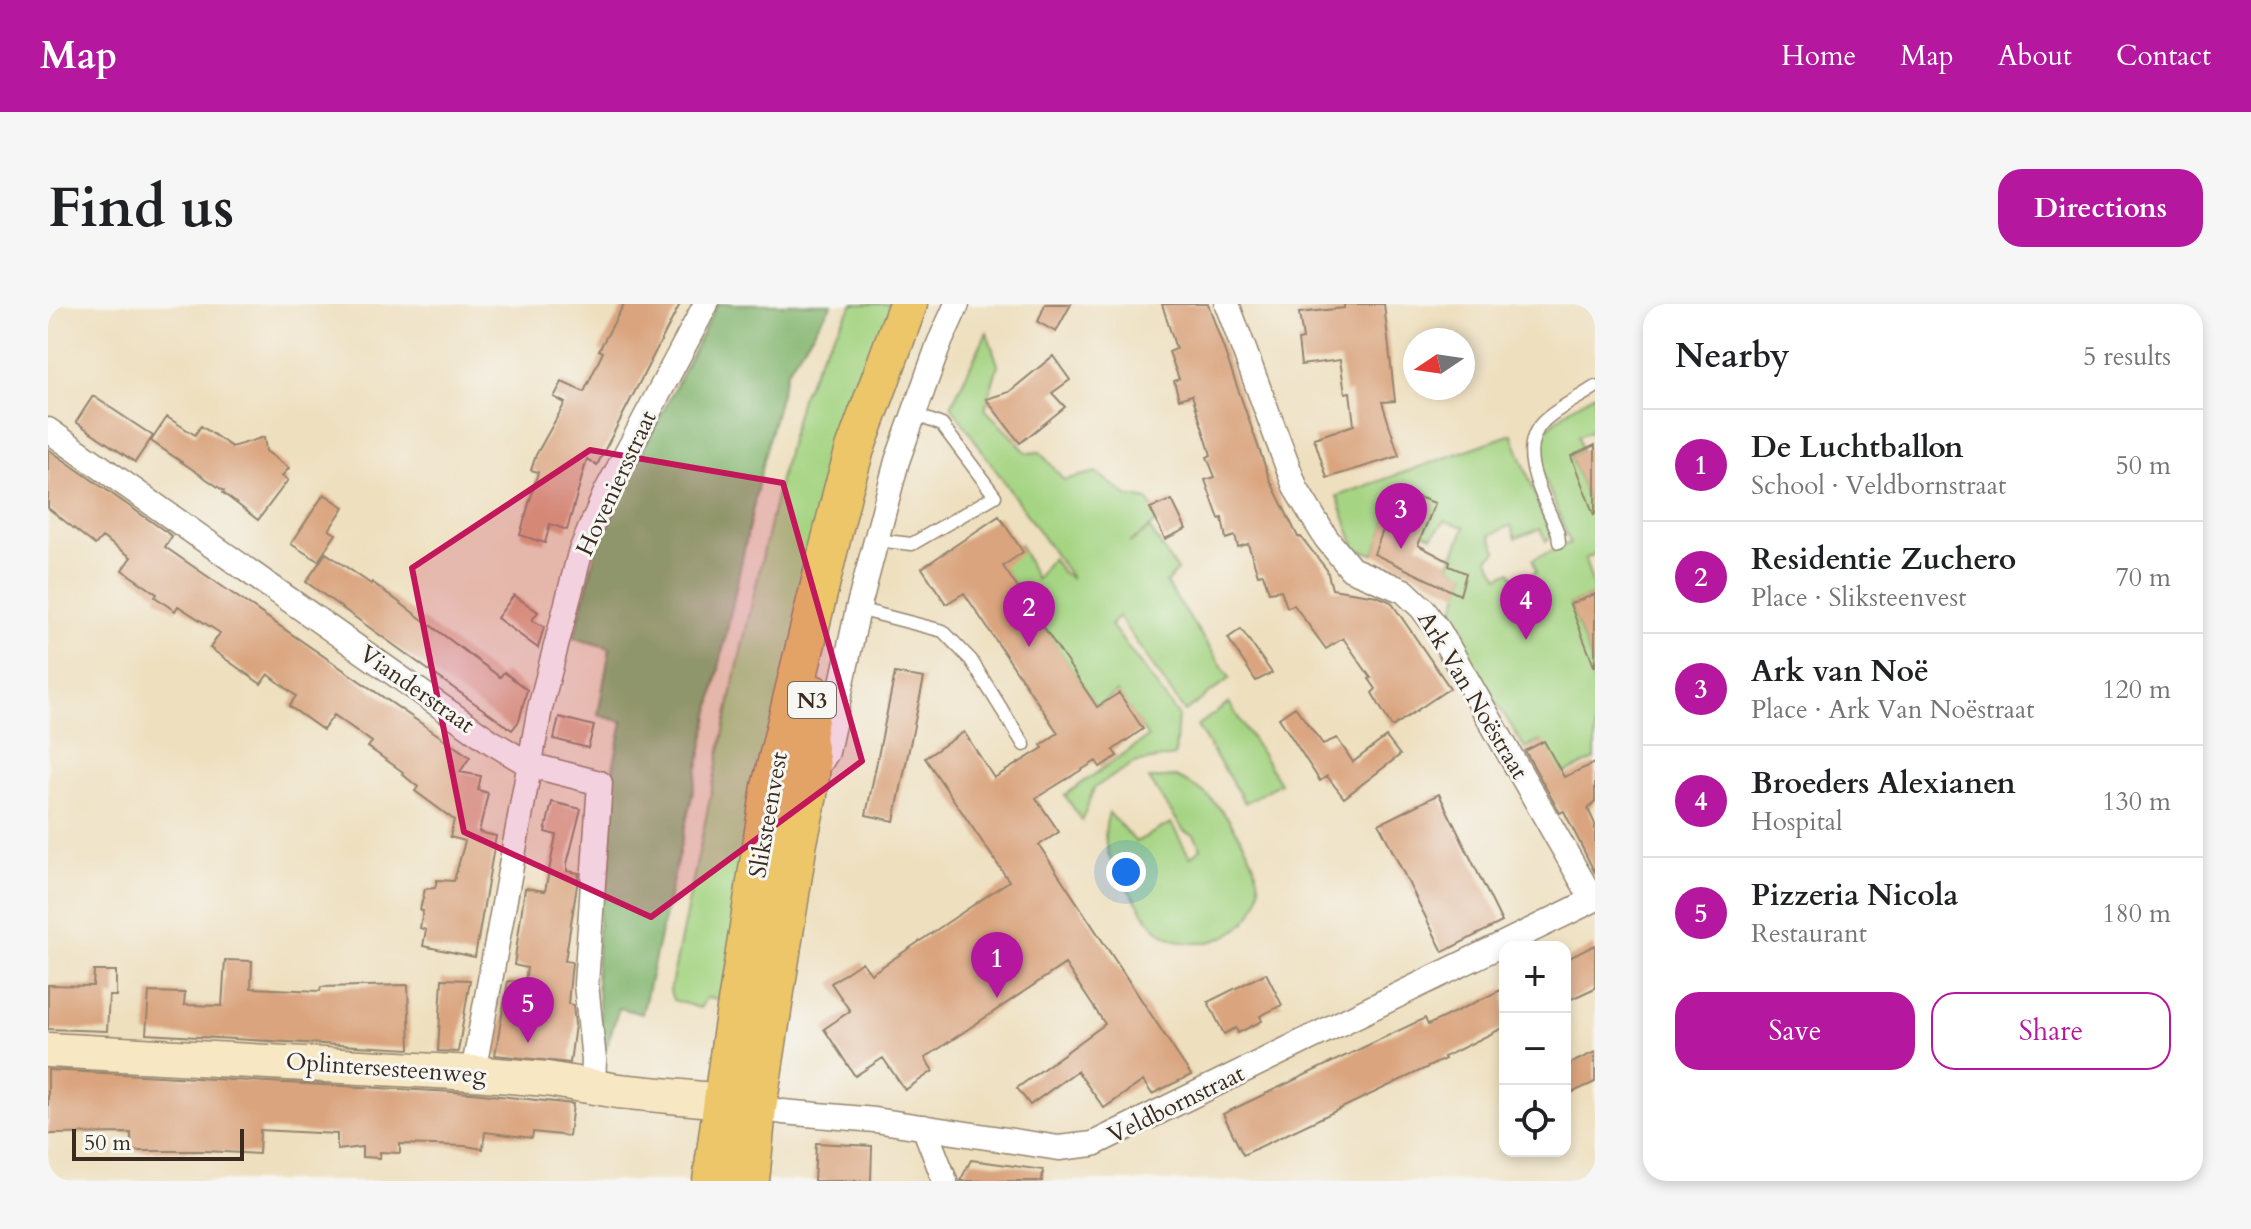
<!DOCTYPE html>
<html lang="en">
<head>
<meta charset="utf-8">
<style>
  body { margin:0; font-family:Cardo,serif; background:#f6f6f6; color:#202124 }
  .controls { position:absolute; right:24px; bottom:24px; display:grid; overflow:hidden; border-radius:16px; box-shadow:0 4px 12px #0003 }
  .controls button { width:72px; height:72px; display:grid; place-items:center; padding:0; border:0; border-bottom:2px solid #e0e0e0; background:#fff; color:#202124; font:40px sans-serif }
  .compass { position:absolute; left:1355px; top:24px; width:72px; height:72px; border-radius:50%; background:#fff; box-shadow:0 4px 12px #0003; rotate:257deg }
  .scale { position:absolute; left:24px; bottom:20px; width:172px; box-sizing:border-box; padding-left:8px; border:4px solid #3b2a1e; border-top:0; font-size:22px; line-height:28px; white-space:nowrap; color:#3b2a1e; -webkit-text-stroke:6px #f6f6f2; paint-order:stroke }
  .you { position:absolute; left:1078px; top:568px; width:28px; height:28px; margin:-20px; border:6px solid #fff; border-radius:50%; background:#1a73e8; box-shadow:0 0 0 12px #1a73e833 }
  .badge { display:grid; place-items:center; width:52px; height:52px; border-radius:50%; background:#b5179e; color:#fff; font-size:26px; font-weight:700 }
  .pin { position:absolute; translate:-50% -66px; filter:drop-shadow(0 2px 4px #0008) }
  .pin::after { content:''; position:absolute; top:42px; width:28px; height:24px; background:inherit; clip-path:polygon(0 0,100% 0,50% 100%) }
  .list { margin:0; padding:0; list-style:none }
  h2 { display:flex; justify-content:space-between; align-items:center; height:104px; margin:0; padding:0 32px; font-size:34px }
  h2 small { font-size:26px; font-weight:400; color:#757577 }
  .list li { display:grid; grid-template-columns:52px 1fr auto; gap:24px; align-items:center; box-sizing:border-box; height:112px; padding:0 32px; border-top:2px solid #e0e0e0 }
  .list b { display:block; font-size:30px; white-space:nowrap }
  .list p { margin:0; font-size:26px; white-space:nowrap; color:#757577 }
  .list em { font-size:26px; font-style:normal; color:#757577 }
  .actions { display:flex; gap:16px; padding:24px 32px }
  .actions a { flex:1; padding:18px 0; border:2px solid #b5179e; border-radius:24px; text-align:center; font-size:28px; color:#b5179e }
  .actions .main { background:#b5179e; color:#fff }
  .icon { flex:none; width:44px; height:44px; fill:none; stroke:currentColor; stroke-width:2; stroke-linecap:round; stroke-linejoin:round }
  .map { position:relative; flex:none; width:1547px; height:877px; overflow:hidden; border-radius:24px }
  header { display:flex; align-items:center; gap:48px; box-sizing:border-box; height:112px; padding:0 40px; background:#b5179e; color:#fff }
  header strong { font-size:38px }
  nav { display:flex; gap:44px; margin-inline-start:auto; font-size:28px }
  .intro { display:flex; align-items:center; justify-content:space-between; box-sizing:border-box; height:192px; padding:0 48px }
  h1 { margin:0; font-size:56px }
  .button { padding:20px 36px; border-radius:24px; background:#b5179e; color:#fff; font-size:28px; font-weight:700 }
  main { display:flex; gap:48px; padding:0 48px }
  aside { flex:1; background:#fff; border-radius:24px; box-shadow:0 4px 12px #0003 }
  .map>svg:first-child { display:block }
  .green { fill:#a5d482; stroke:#707f50; stroke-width:2 }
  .forest { fill:#84b670; stroke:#607047; stroke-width:2 }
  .building { fill:#daa47e }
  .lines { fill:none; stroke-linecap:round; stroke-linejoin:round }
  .lane-casing { stroke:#94846e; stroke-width:15 }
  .street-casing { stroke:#94846e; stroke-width:27 }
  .secondary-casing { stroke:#94846e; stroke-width:37 }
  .primary-casing { stroke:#94846e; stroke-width:41 }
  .lane { stroke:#fff; stroke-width:12 }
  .street { stroke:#fff; stroke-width:24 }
  .secondary { stroke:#f7e8c3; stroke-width:34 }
  .primary { stroke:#ecc669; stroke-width:38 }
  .marked { fill:#c2185b; fill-opacity:0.2; stroke:#c2185b; stroke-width:6; stroke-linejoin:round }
  .labels { text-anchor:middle; stroke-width:6; stroke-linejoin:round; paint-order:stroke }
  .shield { fill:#f6f6f2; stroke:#73675e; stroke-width:2 }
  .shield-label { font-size:22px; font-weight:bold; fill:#3b2a1e }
  .street-label { font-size:24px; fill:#3b2a1e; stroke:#f6f6f2 }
</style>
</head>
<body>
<header>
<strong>Map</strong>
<nav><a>Home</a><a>Map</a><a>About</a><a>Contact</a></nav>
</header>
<div class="intro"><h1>Find us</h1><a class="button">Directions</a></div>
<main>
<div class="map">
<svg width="1547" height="877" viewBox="0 0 1547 877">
  <rect width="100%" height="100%" fill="#f6f6f2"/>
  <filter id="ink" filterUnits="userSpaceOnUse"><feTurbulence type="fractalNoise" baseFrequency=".0125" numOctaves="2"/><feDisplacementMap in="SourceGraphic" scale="16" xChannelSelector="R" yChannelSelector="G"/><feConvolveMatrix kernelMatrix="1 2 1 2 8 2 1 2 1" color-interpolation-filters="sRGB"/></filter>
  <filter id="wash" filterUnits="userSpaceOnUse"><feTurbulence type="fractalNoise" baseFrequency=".006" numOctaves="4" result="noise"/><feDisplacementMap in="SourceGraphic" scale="32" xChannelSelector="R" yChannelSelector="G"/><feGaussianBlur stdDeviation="1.8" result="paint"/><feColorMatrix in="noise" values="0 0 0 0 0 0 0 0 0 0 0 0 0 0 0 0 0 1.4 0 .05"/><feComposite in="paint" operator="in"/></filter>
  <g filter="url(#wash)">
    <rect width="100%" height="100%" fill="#eedfbe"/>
    <path class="green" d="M805,0h49l-182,695 -14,-1 -6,10 -27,-8 -3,-9 65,-313 45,-199 21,-81 20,-43z
      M939,28l11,33 -13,44 42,44 13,-1 24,28 32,-8 31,24 21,4 11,20 -30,23 21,-14 27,42 -11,12 64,95 -45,34 -67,-96 -7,9 67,90 -3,41 -41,7 -40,25 -12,33 -17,-26 83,-58 -31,-45 -21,14 -98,-146 22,-15 16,34 16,-21 10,14 10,7 -121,-173z
      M1547,90v35l-17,7 4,15 -11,5 24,62v36l-10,5 10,35 -25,10 25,66 -4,4 4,11v74l-34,16 -20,-34 -16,7 -77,-123 18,-51 -17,-8 16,-39 -20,-6 -13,15c-17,-5 -21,-21 -39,-30l-19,48 -18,-5 -19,-53 175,-62 39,102 -5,5 -6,-12 -24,9 -5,-13 -21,10 7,16 -9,7 11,19 12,-6 5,10 20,-9 -3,-13 37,-16 -32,-82 7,-31 26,-22z
      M1181,399l51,80 -35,20 -48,-77z
      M1128,473c11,6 24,11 32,19 22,21 61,76 49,107 -15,40 -72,54 -102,24 -10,-9 -17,-24 -25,-35 -18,-27 -32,-46 -21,-79l27,29 35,-19 19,34 11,-9 -7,-13 -10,-4 -35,-52z"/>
    <path class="forest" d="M669,0h115l-45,67 -23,85 -74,349 -48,209 -23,-6 -15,46 -8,-82 9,-167 18,-83 -25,-7 12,-67 -36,-10 24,-97z"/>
    <g id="blocks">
      <path class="building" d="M576,0h56l-83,161 -10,-6 -20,71 -17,-6 -5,19 -25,-8 18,-63 -7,-2 5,-15 29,-52 -11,-6 8,-15 22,10 19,-40 -4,-2z
        M997,0h26l-15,28 -18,-10z
        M1114,0h46l62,176 28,57h3l26,33 5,19 45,7 14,6 59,86 -58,39 -20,-34 4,-4 -7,-10 2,-1 -28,-40 -17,11 -32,-44 -7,2 -6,-17 -12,2 -6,-18 -5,1 -10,-31 -10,3 -3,-11 -9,3 -4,-21 -3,1 -14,-39 10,-3 -8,-20 4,-2 -19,-60 -13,4 -5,-18 5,-2 -10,-27 7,-3z
        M1296,0h40l11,97 -13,1 17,54 -72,22 -13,-40 40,-13 -4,-33 -5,1 -5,-33 -39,5 -3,-25 5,-1 -4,-26 45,-5z
        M1005,52l17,24 -18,13 13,14 -45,36 -34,-44 23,-7z
        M45,92l60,40 -18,26 -59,-40z
        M119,113l28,18 6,-9 31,21 32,-10 2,14 23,17 -7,8 6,4 -30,40 -35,-27 1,-2 -73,-50z
        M1547,141v69l-1,1 -23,-59z
        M0,145l124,87 -7,11 305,210 -10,15 21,4 -3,14 10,3 -9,39 17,4 -21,121 -52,-11 3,-16 -6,-2 3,-17 -3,-1 5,-21 10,-1 2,-8 17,1 11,-40 -15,-4 4,-17 -39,-29 3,-4 -16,-13 1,-2 -35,-25 4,-5 -38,-27 -11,15 -34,-24 7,-10 -28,-22 -7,10 -51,-36 10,-15 -42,-27 -3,5 -20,-14 2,-3 -35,-24 9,-13 -29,-20 -7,8 -47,-37z
        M276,190l20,13 -15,23 7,4 -18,27 -27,-17z
        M1365,191l22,8 -17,42 32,17 -1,4 17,7 -6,22 -86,-41 18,-48 13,6z
        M1124,196l14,29 -21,10 -15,-31z
        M951,212l24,36 -20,14 94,141 22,-14 24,36 -30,21 4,6 -17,11 -4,-6 -60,37 23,34 -20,13 152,230 -39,19 -9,-13 -39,27 -27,-37 -47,34 -13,-17 88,-64 -40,-60 -140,94 8,13 -28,19 -22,-32 -28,18 -31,-47 26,-18 -19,-28 31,-21 9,12 138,-93 -84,-123 39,-26 30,46 49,-30 -2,-3 17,-12 -94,-140 -18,11 -24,-36z
        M278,249l45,31 1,-2 128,95 4,-5 23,18 -8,31 -7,9 -206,-148z
        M1547,290v72h-1l-24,-62z
        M466,291l24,17 -6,8 12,7 -6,21 -41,-30z
        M1193,325l31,44 -16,8 -28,-43z
        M847,369l29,5 -30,143 -28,-6z
        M1247,403l28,37 14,-6 16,24 33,-25 14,18 -56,43 -17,-22 -7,5 -41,-63z
        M511,413l35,9 -6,22 -34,-9z
        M1496,437l20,36 31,-14v39l-7,7 7,15v49l-31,-62 -4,2 -35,-62z
        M1391,490l63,128 -59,30 -64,-128z
        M504,498l29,7 -14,55v7l12,2 -14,88 7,1 -4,42 5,1 2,20 -5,38 -75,-8 13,-74 17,1 2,-14 -13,-3 11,-77 20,3 11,-56 -11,-3z
        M1547,641v43l-30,14v-42z
        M177,656l27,1 -1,27 69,3 1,-4 87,-2 2,64 -264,-15 3,-42 36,1 -1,12 38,1z
        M46,667h22v25h-7l-2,35 -59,-2v-44l45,1z
        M1218,669l16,32 -22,11 2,5 -24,12 -2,-5 -12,6 -16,-32z
        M394,675l28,1 -12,72 -20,-1z
        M1457,684v39l-61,30 1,2 -202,96 -20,-41 202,-96 3,7z
        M1547,748v30l-26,12 -4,-10v-18z
        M0,766l424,23 101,11 -4,32 -36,-4 -1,6 -47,-6 -2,17 -17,-3 -66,-2v9l-20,-1v6l-18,-1v-10l-25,3v-16l-77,-4 -1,24 -53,-3h-75v-18l-83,1z
        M768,839l56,3 -1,35h-57z
        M923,856l72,10 -1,11h-82z"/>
    </g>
  </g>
  <g filter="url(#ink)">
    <use href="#blocks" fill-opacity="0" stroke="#94846e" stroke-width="2"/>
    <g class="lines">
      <defs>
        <path id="lane" d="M827,236l37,4 83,-48 -53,-71 -28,-11
          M1511,238l-1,-9c-12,-32 -44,-81 -15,-111 14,-14 36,-24 52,-35
          M810,305l85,22 28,29 53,85"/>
        <path id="street" d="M1179,0l69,185 30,49 25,31 53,22 18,17 17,23 154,269
          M0,126l442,311 40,24 70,18 -14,201 8,76 -1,26
          M763,473l16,-25 31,-143 39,-148 42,-117 18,-40
          M425,769l67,-365 40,-155 26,-61 100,-188
          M697,801l38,7 92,8 184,28 34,-4 502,-245
          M876,823l21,54"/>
        <path id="secondary" d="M0,746l425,23 74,6 71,12 105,10"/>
        <path id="primary" d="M664,877l19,-140 40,-254 72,-297 12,-41 53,-145
          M702,877l7,-73 41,-266 10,-47 3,-29 -5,-29 7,-43"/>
      </defs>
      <use href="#lane" class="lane-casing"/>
      <use href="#street" class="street-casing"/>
      <use href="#secondary" class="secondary-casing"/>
      <use href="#primary" class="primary-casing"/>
      <use href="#lane" class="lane"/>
      <use href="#street" class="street"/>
      <use href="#secondary" class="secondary"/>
      <use href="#primary" class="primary"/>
    </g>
  </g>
  <path class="marked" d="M542,146l193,33 79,278 -211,156 -187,-85 -52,-264z"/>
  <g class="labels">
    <rect class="shield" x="740" y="378" width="48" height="36" rx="6"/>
    <g class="shield-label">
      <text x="764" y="404">N3</text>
    </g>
    <g class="street-label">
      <text transform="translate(568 179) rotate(-65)" y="8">Hoveniersstraat</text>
      <text transform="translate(369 385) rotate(35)" y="8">Vianderstraat</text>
      <text transform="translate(1425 391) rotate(59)" y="8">Ark Van Noëstraat</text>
      <text transform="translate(720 511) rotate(-80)" y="8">Sliksteenvest</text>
      <text transform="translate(338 764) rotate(4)" y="8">Oplintersesteenweg</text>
      <text transform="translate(1128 800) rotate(-26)" y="8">Veldbornstraat</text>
    </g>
  </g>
</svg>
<div class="controls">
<button>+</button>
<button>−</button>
<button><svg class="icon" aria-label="locate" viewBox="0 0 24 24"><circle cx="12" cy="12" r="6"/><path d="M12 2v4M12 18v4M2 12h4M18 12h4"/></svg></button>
</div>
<svg class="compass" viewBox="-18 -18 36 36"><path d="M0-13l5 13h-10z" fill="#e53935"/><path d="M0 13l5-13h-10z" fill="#757577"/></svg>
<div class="scale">50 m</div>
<div class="you"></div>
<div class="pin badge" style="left:949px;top:694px">1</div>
<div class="pin badge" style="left:981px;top:343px">2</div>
<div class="pin badge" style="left:1353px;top:245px">3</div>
<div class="pin badge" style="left:1478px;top:336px">4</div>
<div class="pin badge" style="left:480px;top:739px">5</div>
</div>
<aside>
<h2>Nearby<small>5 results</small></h2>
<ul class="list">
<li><span class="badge">1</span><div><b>De Luchtballon</b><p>School · Veldbornstraat</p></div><em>50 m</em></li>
<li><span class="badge">2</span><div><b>Residentie Zuchero</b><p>Place · Sliksteenvest</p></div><em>70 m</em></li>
<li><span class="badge">3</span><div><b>Ark van Noë</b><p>Place · Ark Van Noëstraat</p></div><em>120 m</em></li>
<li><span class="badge">4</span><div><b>Broeders Alexianen</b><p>Hospital</p></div><em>130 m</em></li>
<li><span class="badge">5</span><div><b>Pizzeria Nicola</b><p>Restaurant</p></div><em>180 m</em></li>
</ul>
<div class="actions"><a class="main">Save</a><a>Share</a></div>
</aside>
</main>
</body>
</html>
